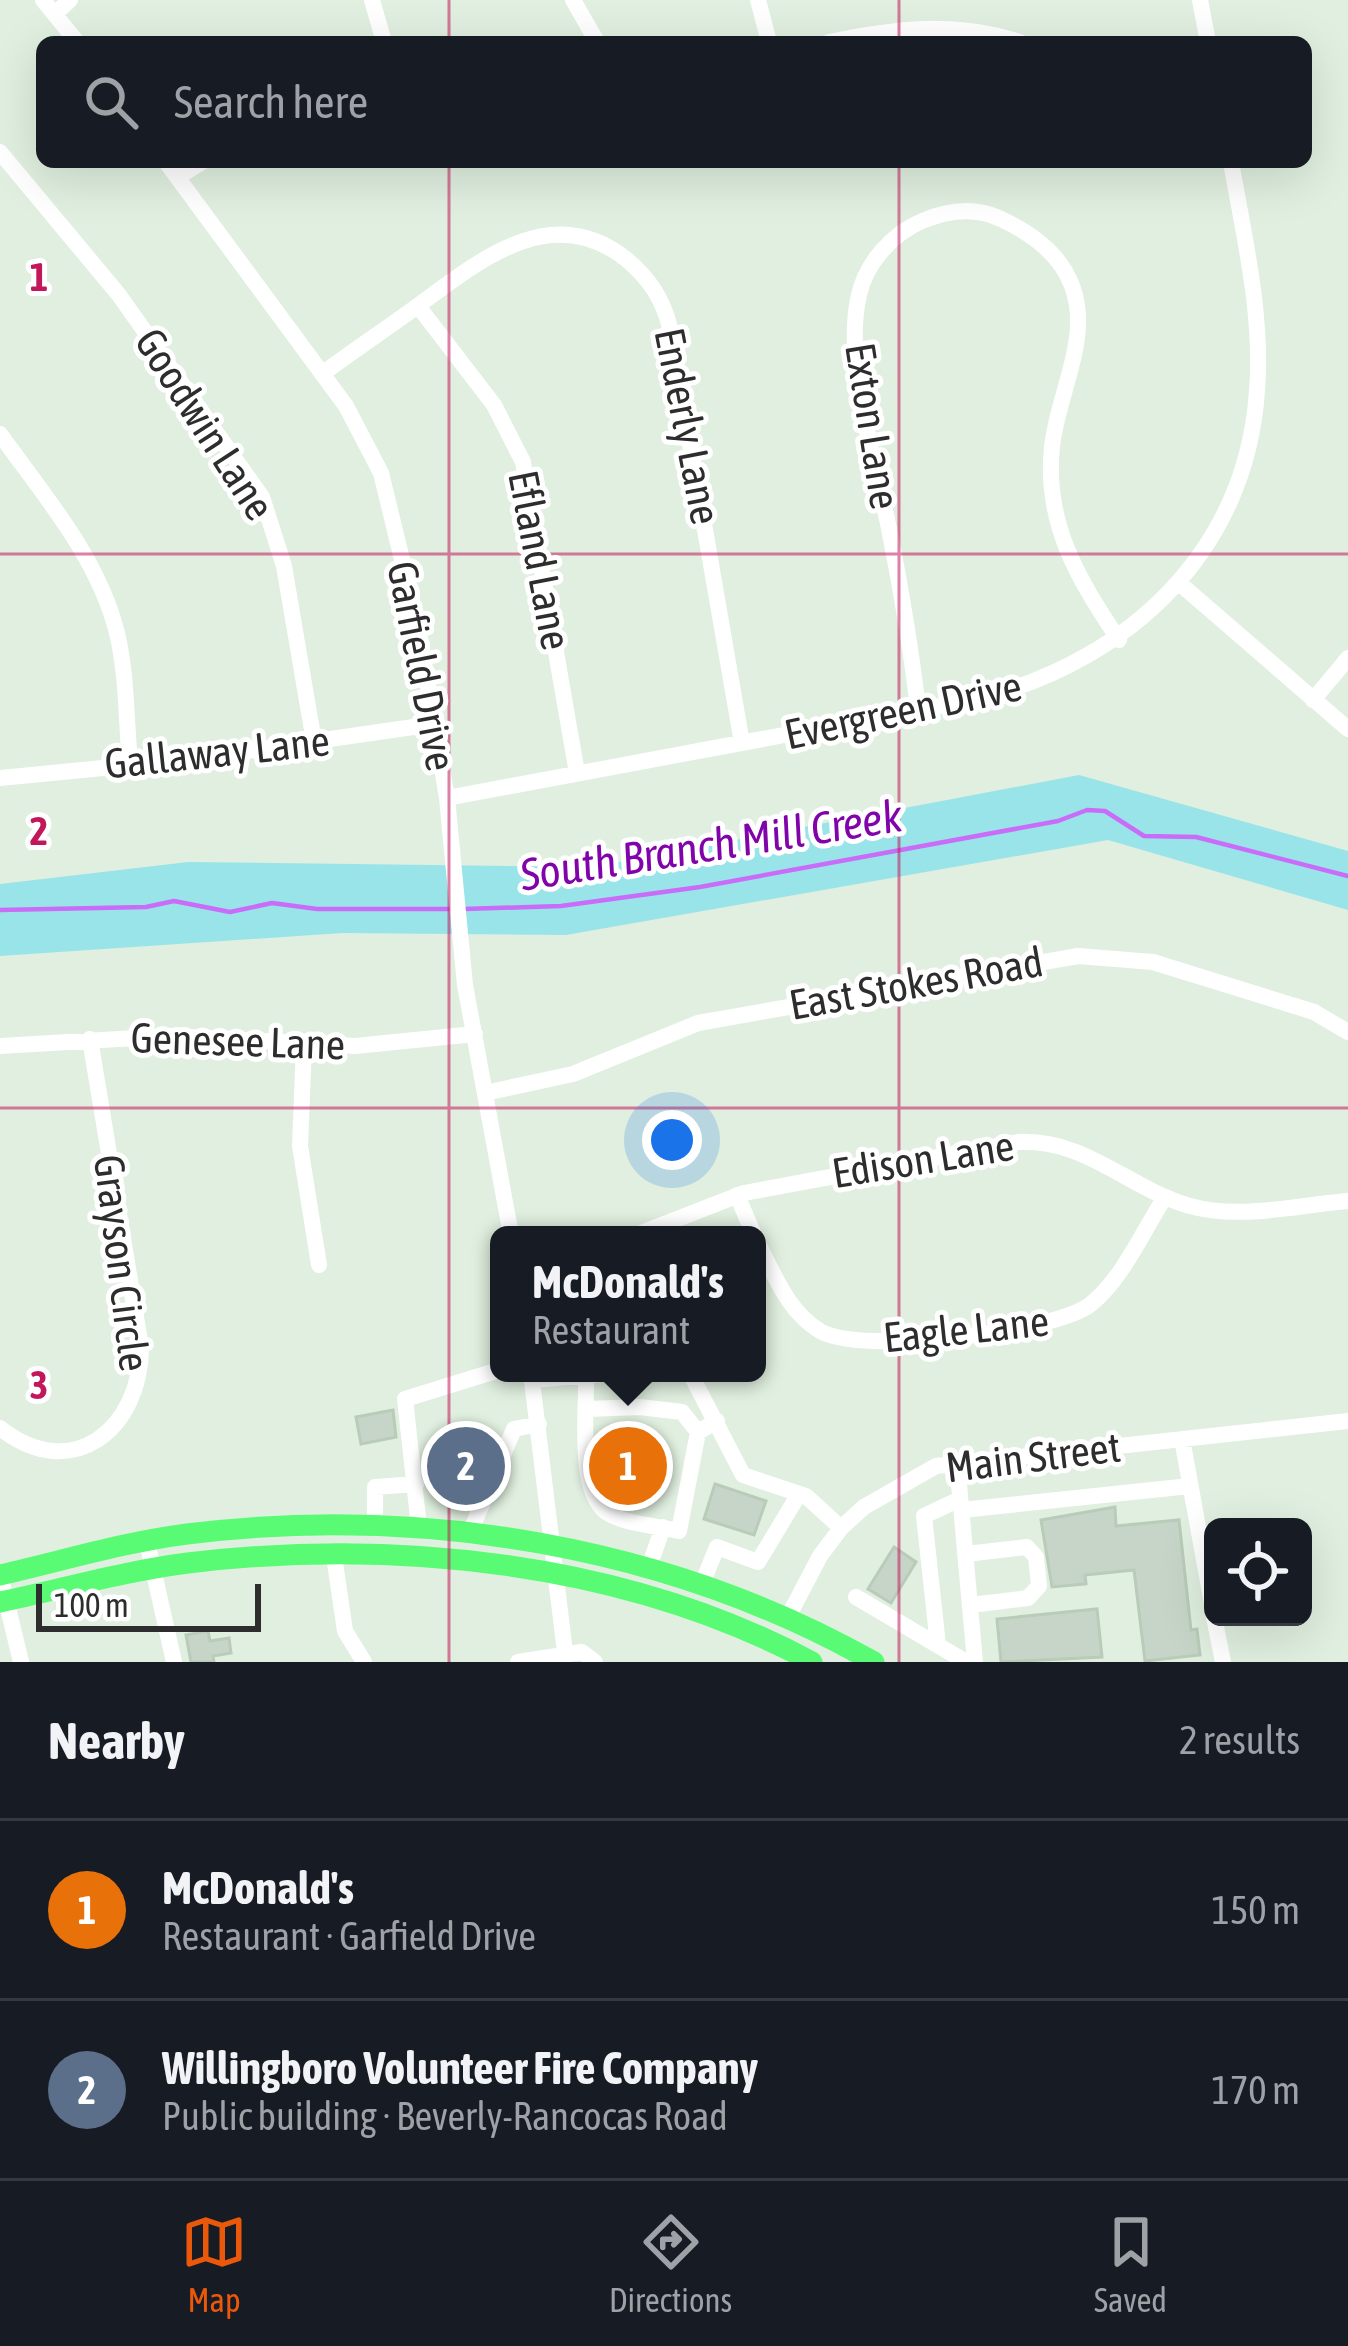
<!DOCTYPE html>
<html lang="en">
<head>
<meta charset="utf-8">
<style>
  body { margin:0; font-family:"Asap Condensed",sans-serif; background:#242831; color:#f1f3f6 }
  .controls { position:absolute; right:36px; bottom:36px; display:grid; overflow:hidden; border-radius:18px; box-shadow:0 12px 48px #0002 }
  .controls button { width:108px; height:108px; display:grid; place-items:center; padding:0; border:0; border-bottom:3px solid #363941; background:#171b24; color:#f1f3f6; font:60px sans-serif }
  .scale { position:absolute; left:36px; bottom:30px; width:225px; box-sizing:border-box; padding-left:12px; border:6px solid #2d2d2d; border-top:0; font-size:33px; line-height:42px; white-space:nowrap; color:#2d2d2d; -webkit-text-stroke:9px #fff; paint-order:stroke }
  .you { position:absolute; left:672px; top:1140px; width:42px; height:42px; margin:-30px; border:9px solid #fff; border-radius:50%; background:#1a73e8; box-shadow:0 0 0 18px #1a73e833 }
  .badge { display:grid; place-items:center; width:78px; height:78px; border-radius:50%; background:#ea580c; color:#fff; font-size:39px; font-weight:700 }
  .pin { position:absolute; translate:-50% -50%; border:6px solid #fff; box-shadow:0 3px 12px #0006 }
  .popup { position:absolute; left:490px; top:1226px; width:276px; height:156px; box-sizing:border-box; display:grid; place-content:center; border-radius:18px; background:#171b24; filter:drop-shadow(0 3px 9px #0005); font-size:39px; white-space:nowrap; color:#9ea1a6 }
  .popup b { font-size:45px; color:#f1f3f6 }
  .popup::after { content:''; position:absolute; left:50%; top:100%; margin-left:-24px; border:24px solid transparent; border-top-color:#171b24 }
  .list { margin:0; padding:0; list-style:none }
  h2 { display:flex; justify-content:space-between; align-items:center; height:156px; margin:0; padding:0 48px; font-size:51px }
  h2 small { font-size:39px; font-weight:400; color:#9ea1a6 }
  .list li { display:grid; grid-template-columns:78px 1fr auto; gap:36px; align-items:center; box-sizing:border-box; height:180px; padding:0 48px; border-top:3px solid #363941 }
  .list b { display:block; font-size:45px; white-space:nowrap }
  .list p { margin:0; font-size:39px; white-space:nowrap; color:#9ea1a6 }
  .list em { font-size:39px; font-style:normal; color:#9ea1a6 }
  .icon { flex:none; width:66px; height:66px; fill:none; stroke:currentColor; stroke-width:2; stroke-linecap:round; stroke-linejoin:round }
  .map { position:relative; flex:none; width:1348px; height:1662px; overflow:hidden }
  .search { position:absolute; background:#171b24; box-shadow:0 12px 48px #0002; left:36px; right:36px; top:36px; height:132px; display:flex; align-items:center; gap:30px; box-sizing:border-box; padding:0 42px; border-radius:18px; color:#9ea1a6; font-size:45px }
  .sheet { height:516px; background:#171b24 }
  nav { display:flex; justify-content:space-around; align-items:center; box-sizing:border-box; height:168px; border-top:3px solid #363941; background:#171b24; font-size:33px; color:#9ea1a6 }
  nav a { display:grid; justify-items:center; gap:6px }
  nav .on { color:#ea580c }
  .map>svg:first-child { display:block }
  .green { fill:#99e4e9 }
  .lines { fill:none; stroke-linecap:round; stroke-linejoin:round }
  .stream { stroke:#c96cf8; stroke-width:4.5 }
  .building { fill:#c7d5c8; stroke:#b8ccb9; stroke-width:3 }
  .minor { stroke:#fff; stroke-width:16 }
  .major { stroke:#59fb74; stroke-width:21 }
  .grid { fill:none; stroke:#c2185b; stroke-width:3; stroke-opacity:0.55 }
  .labels { text-anchor:middle; stroke-width:10; stroke-linejoin:round; paint-order:stroke }
  .street-label { font-size:42px; fill:#2d2d2d; stroke:#fff }
  .water-label { font-size:45px; font-style:italic; fill:#8104ab; stroke:#fff }
  .grid-label { font-size:39px; text-anchor:middle; font-weight:bold; fill:#c2185b; stroke:#fff; stroke-width:10; stroke-linejoin:round; paint-order:stroke }
</style>
</head>
<body>
<div class="map">
<svg width="1348" height="1662" viewBox="0 0 1348 1662">
  <rect width="100%" height="100%" fill="#e0efdf"/>
  <path class="green" d="M1079,775l269,76v59l-240,-70 -542,95 -224,-2 -342,23v-72l188,-22 404,5z"/>
  <g class="lines">
    <path class="stream" d="M464,909l97,-3 139,-19 358,-66 29,-11 18,1 39,25 52,1 152,39
      M0,910l146,-3 28,-6 56,11 42,-9 45,6h135"/>
  </g>
  <path class="building" d="M393,1410l3,27 -35,7 -5,-27z
    M617,1434l34,8 -13,56 -33,-10z
    M715,1484l51,17 -12,34 -50,-16z
    M1115,1507l1,19 63,-6 12,110 6,-1 3,26 -55,6 -11,-91 -49,5 1,9 -34,3 -11,-67z
    M894,1547l22,15 -25,41 -23,-14z
    M1097,1609l5,48 -101,5 -4,-43z
    M208,1631l2,10 19,-3 2,15 -18,3 1,6h-23l-5,-27z"/>
  <g class="lines">
    <path class="minor" d="M43,0l34,42
      M372,0l12,42
      M573,0l24,42
      M758,0l11,42
      M1200,0l8,42
      M55,14l15,-14
      M829,42c66,-14 125,-21 191,0
      M0,152l119,143 143,202 22,69 30,176
      M166,162l180,244 35,67 36,148 30,177 18,187 46,250
      M178,177l24,-15
      M418,306l76,99 29,57 54,311
      M322,374c27,-20 55,-39 83,-59 65,-46 142,-119 221,-56 23,19 37,40 44,69l72,415
      M0,434c45,63 98,123 117,199 10,42 9,87 13,130
      M1178,582l170,147
      M1313,700l35,-42
      M918,709c-7,-61 -17,-120 -29,-180 -13,-66 -46,-168 -30,-234 7,-32 33,-61 63,-74 26,-11 54,-14 79,-2 30,14 59,34 71,67 20,52 -15,109 -20,161 -8,76 26,132 67,193
      M0,778l185,-18 249,-36
      M447,798l535,-100c148,-39 264,-147 275,-307 6,-77 -13,-154 -26,-229
      M304,1045l-4,101 19,119
      M0,1046l170,-10 185,10 120,-12
      M485,1093l88,-19 125,-51 380,-67 75,6 161,50 34,20
      M737,1195l17,40
      M636,1235l108,-42 274,-51c69,-3 109,46 172,64 50,14 108,-1 158,-5
      M757,1242c18,33 30,69 63,89 40,24 235,2 271,-27 32,-26 52,-73 74,-107
      M531,1373l34,279
      M690,1373l53,102 63,21 35,32
      M586,1376c1,33 -9,115 20,136 17,12 52,14 73,19l19,-99 19,-11
      M532,1380l84,-7
      M587,1409l53,-2 42,5 16,20
      M0,1428c72,57 141,1 141,-81l-51,-308
      M1182,1439l31,170
      M957,1462l18,200
      M962,1510l228,-24
      M375,1526v-39l41,-3
      M419,1527l-14,-128 94,-29
      M471,1530l43,-101 25,-5
      M147,1542l27,120
      M966,1554l61,-7 9,10 3,29 -11,12 -57,7
      M334,1556l11,75 19,31
      M648,1570l15,-43
      M0,1575l21,87
      M702,1584l15,-37 41,15 41,-68
      M856,1597l110,65
      M1214,1617l9,45
      M787,1619l33,-63 21,-28 23,-21 72,-41 412,-45
      M938,1645l-14,-129 36,-17
      M518,1662l64,-10 13,10"/>
    <path class="major" d="M0,1575c62,-14 124,-33 187,-41 234,-29 480,11 687,128
      M0,1602c62,-13 125,-31 188,-39 208,-25 438,-1 624,99"/>
  </g>
  <path class="grid" d="M449,0v42M899,0v42M449,162v1500M899,162v1500M0,554h1348M0,1108h1348"/>
  <g class="labels">
    <g class="street-label">
      <text transform="translate(205 424) rotate(57)" y="15">Goodwin Lane</text>
      <text transform="translate(688 426) rotate(79)" y="15">Enderly Lane</text>
      <text transform="translate(873 426) rotate(81)" y="15">Exton Lane</text>
      <text transform="translate(540 560) rotate(79)" y="15">Efland Lane</text>
      <text transform="translate(422 666) rotate(79)" y="15">Garfield Drive</text>
      <text transform="translate(903 710) rotate(-12)" y="15">Evergreen Drive</text>
      <text transform="translate(217 752) rotate(-6)" y="15">Gallaway Lane</text>
      <text transform="translate(916 983) rotate(-10)" y="15">East Stokes Road</text>
      <text transform="translate(238 1041) rotate(2)" y="15">Genesee Lane</text>
      <text transform="translate(923 1159) rotate(-9)" y="15">Edison Lane</text>
      <text transform="translate(122 1263) rotate(83)" y="15">Grayson Circle</text>
      <text transform="translate(966 1329) rotate(-6)" y="15">Eagle Lane</text>
      <text transform="translate(1033 1457) rotate(-7)" y="15">Main Street</text>
    </g>
    <g class="water-label">
      <text transform="translate(711 845) rotate(-9)" y="16">South Branch Mill Creek</text>
    </g>
  </g>
  <g class="grid-label">
    <text x="39" y="291">1</text>
    <text x="39" y="845">2</text>
    <text x="39" y="1399">3</text>
  </g>
</svg>
<div class="controls">
<button><svg class="icon" aria-label="locate" viewBox="0 0 24 24"><circle cx="12" cy="12" r="6"/><path d="M12 2v4M12 18v4M2 12h4M18 12h4"/></svg></button>
</div>
<div class="scale">100 m</div>
<div class="you"></div>
<div class="pin badge" style="left:628px;top:1466px;background:#e8710a">1</div>
<div class="popup"><b>McDonald's</b>Restaurant</div>
<div class="pin badge" style="left:466px;top:1466px;background:#5c6f8a">2</div>
<div class="search"><svg class="icon" aria-label="search" viewBox="0 0 24 24"><circle cx="10" cy="10" r="6"/><path d="M15 15l6 6"/></svg>Search here</div>
</div>
<section class="sheet">
<h2>Nearby<small>2 results</small></h2>
<ul class="list">
<li><span class="badge" style="background:#e8710a">1</span><div><b>McDonald's</b><p>Restaurant · Garfield Drive</p></div><em>150 m</em></li>
<li><span class="badge" style="background:#5c6f8a">2</span><div><b>Willingboro Volunteer Fire Company</b><p>Public building · Beverly-Rancocas Road</p></div><em>170 m</em></li>
</ul>
</section>
<nav>
<a class="on"><svg class="icon" aria-label="map" viewBox="0 0 24 24"><path d="M3 6l6-2 6 2 6-2v14l-6 2-6-2-6 2zM9 4v14M15 6v14"/></svg>Map</a>
<a><svg class="icon" aria-label="directions" viewBox="0 0 24 24"><path d="M12 3l9 9-9 9-9-9zM9 14v-3h6M13 9l2 2-2 2"/></svg>Directions</a>
<a><svg class="icon" aria-label="saved" viewBox="0 0 24 24"><path d="M7 4h10v16l-5-4-5 4z"/></svg>Saved</a>
</nav>
</body>
</html>
